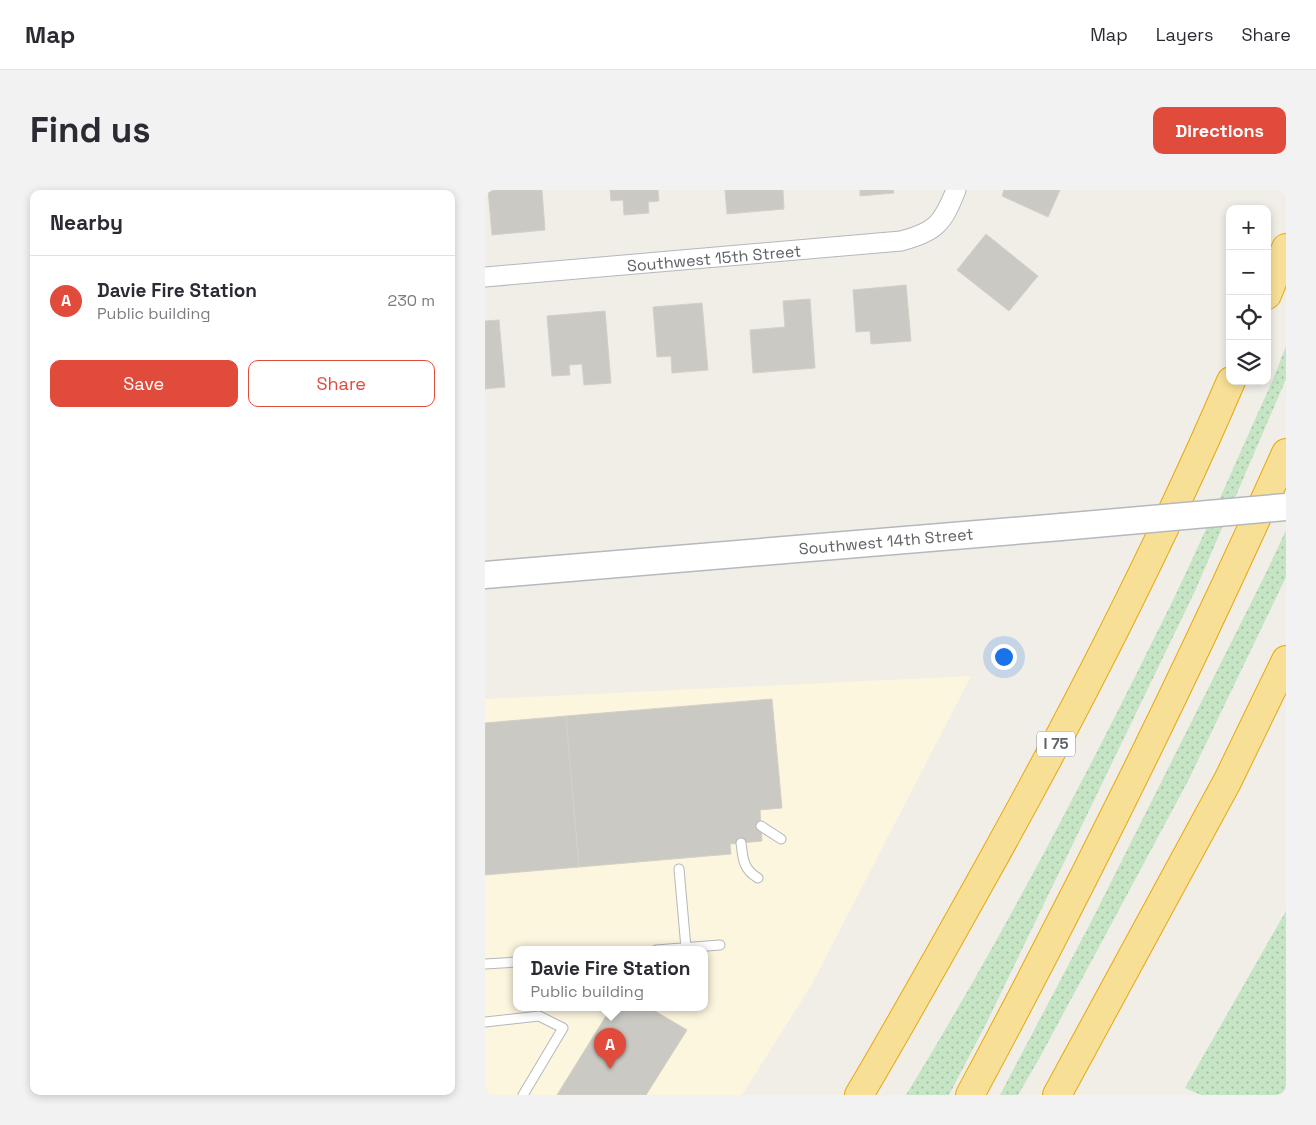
<!DOCTYPE html>
<html lang="en">
<head>
<meta charset="utf-8">
<style>
  body { margin:0; font-family:"Space Grotesk",sans-serif; background:#f2f2f3; color:#2b2b33 }
  .controls { position:absolute; right:15px; top:15px; display:grid; overflow:hidden; border-radius:10px; box-shadow:0 2px 8px #0003 }
  .controls button { width:45px; height:45px; display:grid; place-items:center; padding:0; border:0; border-bottom:1px solid #e1e1e2; background:#fff; color:#2b2b33; font:25px sans-serif }
  .you { position:absolute; left:518px; top:466px; width:18px; height:18px; margin:-12px; border:4px solid #fff; border-radius:50%; background:#1a73e8; box-shadow:0 0 0 8px #1a73e833 }
  .badge { display:grid; place-items:center; width:32px; height:32px; border-radius:50%; background:#e04b3c; color:#fff; font-size:16px; font-weight:700 }
  .pin { position:absolute; translate:-50% -41px; filter:drop-shadow(0 1px 2px #0008) }
  .pin::after { content:''; position:absolute; top:26px; width:18px; height:15px; background:inherit; clip-path:polygon(0 0,100% 0,50% 100%) }
  .popup { position:absolute; left:28px; top:756px; width:195px; height:65px; box-sizing:border-box; display:grid; place-content:center; border-radius:10px; background:#fff; filter:drop-shadow(0 1px 4px #0005); font-size:16px; white-space:nowrap; color:#7c7c81 }
  .popup b { font-size:19px; color:#2b2b33 }
  .popup::after { content:''; position:absolute; left:50%; top:100%; margin-left:-10px; border:10px solid transparent; border-top-color:#fff }
  .list { margin:0; padding:0; list-style:none }
  h2 { display:flex; justify-content:space-between; align-items:center; height:65px; margin:0; padding:0 20px; font-size:21px }
  h2 small { font-size:16px; font-weight:400; color:#7c7c81 }
  .list li { display:grid; grid-template-columns:32px 1fr auto; gap:15px; align-items:center; box-sizing:border-box; height:90px; padding:0 20px; border-top:1px solid #e1e1e2 }
  .list b { display:block; font-size:19px; white-space:nowrap }
  .list p { margin:0; font-size:16px; white-space:nowrap; color:#7c7c81 }
  .list em { font-size:16px; font-style:normal; color:#7c7c81 }
  .actions { display:flex; gap:10px; padding:15px 20px }
  .actions a { flex:1; padding:11px 0; border:1px solid #e04b3c; border-radius:10px; text-align:center; font-size:18px; color:#e04b3c }
  .actions .main { background:#e04b3c; color:#fff }
  .icon { flex:none; width:28px; height:28px; fill:none; stroke:currentColor; stroke-width:2; stroke-linecap:round; stroke-linejoin:round }
  .map { position:relative; flex:none; width:801px; height:905px; overflow:hidden; border-radius:10px }
  header { display:flex; align-items:center; gap:30px; box-sizing:border-box; height:70px; padding:0 25px; background:#fff; border-bottom:1px solid #e1e1e2 }
  header strong { font-size:24px }
  nav { display:flex; gap:28px; margin-inline-start:auto; font-size:18px }
  .intro { display:flex; align-items:center; justify-content:space-between; box-sizing:border-box; height:120px; padding:0 30px }
  h1 { margin:0; font-size:35px }
  .button { padding:12px 22px; border-radius:10px; background:#e04b3c; color:#fff; font-size:18px; font-weight:700 }
  main { display:flex; gap:30px; padding:0 30px }
  aside { flex:1; background:#fff; border-radius:10px; box-shadow:0 2px 8px #0003 }
  .map>svg:first-child { display:block }
  .commercial { fill:#fcf6df; fill-rule:evenodd }
  .grass { fill:url(#grass-dots) }
  .building { fill:#cbc9c4; stroke:#d4d0c5 }
  .lines { fill:none; stroke-linecap:round; stroke-linejoin:round }
  .lane-casing { stroke:#b4b7bb; stroke-width:11 }
  .street-casing { stroke:#b4b7bb; stroke-width:21 }
  .secondary-casing { stroke:#b5b9bd; stroke-width:29 }
  .highway-casing { stroke:#eaa70d; stroke-width:30 }
  .lane { stroke:#fff; stroke-width:9 }
  .street { stroke:#fff; stroke-width:19 }
  .secondary { stroke:#fff; stroke-width:26 }
  .highway { stroke:#f7df96; stroke-width:28 }
  .secondary-bridge-casing { stroke:#b5b9bd; stroke-width:29; stroke-linecap:butt }
  .secondary-bridge { stroke:#fff; stroke-width:26 }
  .labels { text-anchor:middle; stroke-width:4; stroke-linejoin:round; paint-order:stroke }
  .shield { fill:#fff; stroke:#8e9194; stroke-width:1 }
  .shield-label { font-size:15px; font-weight:bold; fill:#5e6266 }
  .street-label { font-size:16px; fill:#5e6266; stroke:#fff }
</style>
</head>
<body>
<header>
<strong>Map</strong>
<nav><a>Map</a><a>Layers</a><a>Share</a></nav>
</header>
<div class="intro"><h1>Find us</h1><a class="button">Directions</a></div>
<main>
<aside>
<h2>Nearby<small></small></h2>
<ul class="list">
<li><span class="badge">A</span><div><b>Davie Fire Station</b><p>Public building</p></div><em>230 m</em></li>
</ul>
<div class="actions"><a class="main">Save</a><a>Share</a></div>
</aside>
<div class="map">
<svg width="801" height="905" viewBox="0 0 801 905">
  <defs>
    <pattern id="grass-dots" width="8" height="8" patternUnits="userSpaceOnUse" patternTransform="scale(1.25)"><rect width="8" height="8" fill="#c5e5c5"/><path d="M2 2h.1M6 6h.1" fill="none" stroke="#a3bda4" stroke-width="1.8" stroke-linecap="round"/></pattern>
  </defs>
  <rect width="100%" height="100%" fill="#f0eee7"/>
  <path class="commercial" d="M486,486l-159,308 -70,111h-257v-396zM31,760h188v58h-188z"/>
  <path class="grass" d="M801,156v33l-91,212 -209,433 -37,71h-43c98,-160 185,-328 268,-497 34,-71 65,-144 98,-216z
    M801,340v47l-98,204 -148,276 -22,38h-18l92,-175 174,-347z
    M801,721v184h-85l-16,-7z"/>
  <path class="building" d="M3,0h54l3,40 -53,5z
    M125,0h48l1,11 -11,1 1,11 -25,2 -1,-15 -12,1z
    M240,0h58l1,19 -57,5z
    M375,0h33l1,3 -34,3z
    M519,0h56l-12,27 -46,-21z
    M501,44l52,42 -29,35 -52,-41z
    M421,95l5,56 -40,3 -1,-13 -14,1 -3,-42z
    M325,109l5,69 -62,5 -3,-43 35,-3 -2,-26z
    M217,113l6,67 -36,3 -1,-17 -14,1 -4,-50z
    M120,121l6,72 -27,2 -2,-21 -13,1 1,10 -18,1 -5,-60z
    M14,130l6,67 -20,2v-68z
    M287,509l10,109 -22,2 2,31 -32,3 1,10 -152,13 -13,-151z
    M81,526l13,151 -94,8v-152z
    M126,818h39l37,22 -41,65h-89z"/>
  <g class="lines">
    <defs>
      <path id="lane" d="M276,636l20,13
        M256,653c2,16 2,26 17,35
        M194,679l7,79
        M171,760l64,-5
        M0,774l31,-2
        M0,832l54,-6 24,12 -40,67"/>
      <path id="street" d="M0,87l416,-36c35,-9 42,-18 55,-51"/>
      <path id="secondary" d="M0,385l576,-48"/>
      <path id="highway" d="M782,105l19,-47
        M374,905c44,-74 86,-150 128,-225 89,-160 172,-321 244,-489
        M485,905c113,-210 218,-424 316,-642
        M572,905l171,-315 58,-120"/>
    </defs>
    <use href="#lane" class="lane-casing"/>
    <use href="#street" class="street-casing"/>
    <use href="#secondary" class="secondary-casing"/>
    <use href="#highway" class="highway-casing"/>
    <use href="#lane" class="lane"/>
    <use href="#street" class="street"/>
    <use href="#secondary" class="secondary"/>
    <use href="#highway" class="highway"/>
    <defs>
      <path id="secondary-bridge" d="M576,337l225,-20"/>
    </defs>
    <use href="#secondary-bridge" class="secondary-bridge-casing"/>
    <use href="#secondary-bridge" class="secondary-bridge"/>
  </g>
  <g class="labels">
    <rect class="shield" x="552" y="541.5" width="38" height="25" rx="4"/>
    <g class="shield-label">
      <text x="571" y="559">I 75</text>
    </g>
    <g class="street-label">
      <text transform="translate(229 68) rotate(-5)" y="6">Southwest 15th Street</text>
      <text transform="translate(401 351) rotate(-5)" y="6">Southwest 14th Street</text>
    </g>
  </g>
</svg>
<div class="controls">
<button>+</button>
<button>−</button>
<button><svg class="icon" aria-label="locate" viewBox="0 0 24 24"><circle cx="12" cy="12" r="6"/><path d="M12 2v4M12 18v4M2 12h4M18 12h4"/></svg></button>
<button><svg class="icon" aria-label="layers" viewBox="0 0 24 24"><path d="M12 4l9 5-9 5-9-5zM3 14l9 5 9-5"/></svg></button>
</div>
<div class="you"></div>
<div class="pin badge" style="left:125px;top:879px">A</div>
<div class="popup"><b>Davie Fire Station</b>Public building</div>
</div>
</main>
</body>
</html>
